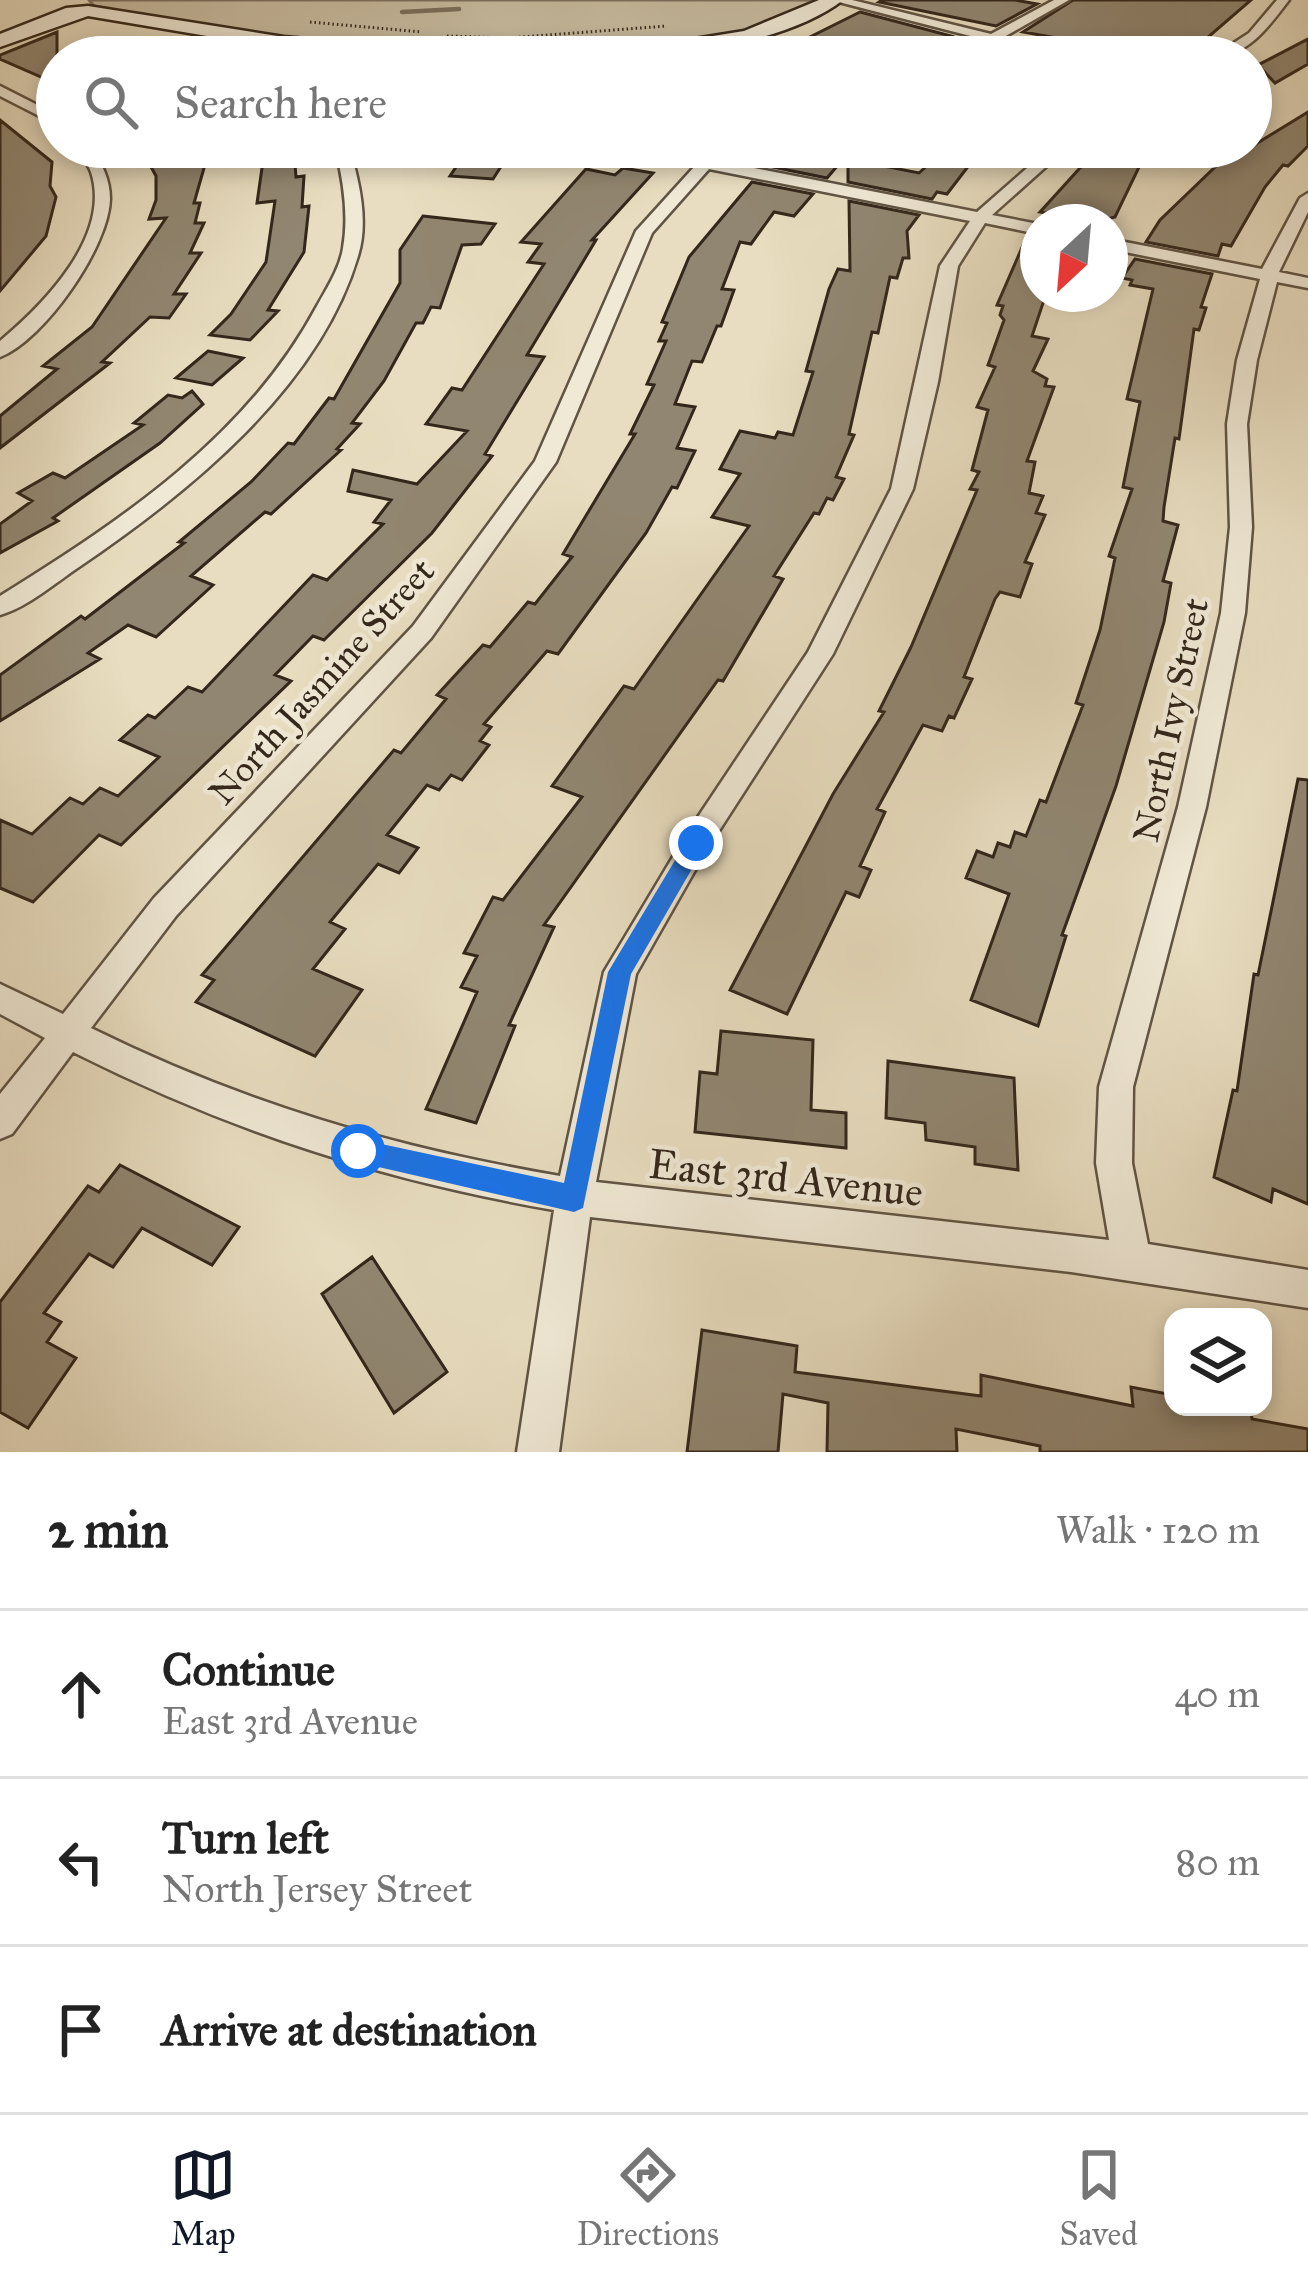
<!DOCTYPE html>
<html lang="en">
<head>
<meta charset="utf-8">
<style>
  body { margin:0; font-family:"IM FELL Great Primer",serif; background:#f6f6f6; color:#222 }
  .controls { position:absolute; right:36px; bottom:36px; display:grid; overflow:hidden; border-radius:24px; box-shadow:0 6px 18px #0003 }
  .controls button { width:108px; height:108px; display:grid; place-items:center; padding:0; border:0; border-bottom:3px solid #e0e0e0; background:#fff; color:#222; font:60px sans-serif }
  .compass { position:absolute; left:1020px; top:204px; width:108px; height:108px; border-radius:50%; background:#fff; box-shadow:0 6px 18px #0003; rotate:206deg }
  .stop { position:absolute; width:36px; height:36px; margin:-27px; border:9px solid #1a73e8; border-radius:50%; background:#fff }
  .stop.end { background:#1a73e8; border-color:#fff; box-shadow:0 3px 12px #0008 }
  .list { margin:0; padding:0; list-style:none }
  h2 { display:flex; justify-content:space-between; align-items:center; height:156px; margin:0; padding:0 48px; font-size:51px }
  h2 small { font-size:39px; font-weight:400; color:#767676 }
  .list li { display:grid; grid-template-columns:78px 1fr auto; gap:36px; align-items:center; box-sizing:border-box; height:168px; padding:0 48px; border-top:3px solid #e0e0e0 }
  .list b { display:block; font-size:45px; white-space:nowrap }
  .list p { margin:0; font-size:39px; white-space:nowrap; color:#767676 }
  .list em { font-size:39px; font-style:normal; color:#767676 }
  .icon { flex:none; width:66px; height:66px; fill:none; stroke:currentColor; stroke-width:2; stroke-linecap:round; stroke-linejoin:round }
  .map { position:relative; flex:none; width:1308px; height:1452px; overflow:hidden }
  .search { position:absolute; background:#fff; box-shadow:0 6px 18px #0003; left:36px; right:36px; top:36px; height:132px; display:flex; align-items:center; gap:30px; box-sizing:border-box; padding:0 42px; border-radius:66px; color:#767676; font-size:45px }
  .sheet { height:660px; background:#fff }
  nav { display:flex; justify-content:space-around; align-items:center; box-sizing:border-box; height:168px; border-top:3px solid #e0e0e0; background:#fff; font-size:33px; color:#767676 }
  nav a { display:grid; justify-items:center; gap:6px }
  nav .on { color:#111827 }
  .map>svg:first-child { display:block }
  .green { fill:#c9bea4; stroke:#7e7260; stroke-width:3 }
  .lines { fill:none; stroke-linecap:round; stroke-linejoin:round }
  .stream { stroke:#7a6f5c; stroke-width:4.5 }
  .building { fill:#918671; stroke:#33271b; stroke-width:3 }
  .street-casing { stroke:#605444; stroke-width:5 }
  .secondary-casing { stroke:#33271b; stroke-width:5 }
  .path { stroke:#33271b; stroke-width:3; stroke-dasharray:1.5 3; stroke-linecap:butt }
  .street { fill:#f0e9d6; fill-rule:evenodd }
  .secondary { fill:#f0e9d6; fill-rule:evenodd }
  .route { fill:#1a73e8 }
  .labels { text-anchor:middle; stroke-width:9; stroke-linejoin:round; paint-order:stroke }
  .street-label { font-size:36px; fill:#33271b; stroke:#f0e9d6 }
  .near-street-label { font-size:42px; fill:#33271b; stroke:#f0e9d6 }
</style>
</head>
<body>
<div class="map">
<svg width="1308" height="1452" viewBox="0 0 1308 1452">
  <rect width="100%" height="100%" fill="#e8ddc0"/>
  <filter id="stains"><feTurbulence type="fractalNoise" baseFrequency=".00167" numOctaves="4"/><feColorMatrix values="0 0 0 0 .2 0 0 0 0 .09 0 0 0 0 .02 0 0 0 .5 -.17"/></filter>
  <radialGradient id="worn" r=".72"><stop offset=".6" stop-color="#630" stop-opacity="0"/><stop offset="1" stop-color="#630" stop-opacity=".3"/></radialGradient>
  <path class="green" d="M89,0h735c-28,11 -56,27 -85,34 -197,53 -448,9 -645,-28z"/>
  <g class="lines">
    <path class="stream" d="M402,12l57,-3"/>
  </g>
  <path class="building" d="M882,0h133l22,4 -41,22 -117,-24z
    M1073,0h178l-45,39 -42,18h-154l41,-20 -28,-5z
    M860,12l91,24 -23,13 -12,-3 -19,11h-31l-66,-15z
    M57,32v52l-57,-25v-4z
    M1308,39v25l-33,19 -17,-18z
    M1308,112v34l-20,20 -5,-1 -18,22 -34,59 -9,-2 -4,12 -72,-14 14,-22 76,-73 10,3z
    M0,120l52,42 -2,24 6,11 -10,39 -46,55z
    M140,147h70l-16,56h6l-5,20h9l-14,30h11l-27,41h12l-17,24 -19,-1 -48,45 8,1 -110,85v-32l57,-47 -14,-3 49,-39 74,-109 -17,1 7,-19v-24z
    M786,147h56l-15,8 17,3 -17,20 -59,-12z
    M948,147h35l-36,47 -10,-2 -5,7 -84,-17v-23l71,14z
    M1111,147h45l-12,8 7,2 -11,8 -25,52 -20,5 -55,-10 40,-44z
    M294,151l2,26 8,-1 -2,31 7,-1 -5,46 -36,58 10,1 -28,29 -40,-5 21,-21 35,-52 9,-61 -18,2 7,-49z
    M465,154l42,3 -14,22 -43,-3z
    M623,168l30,5 -61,67h4l-69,115 17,2 -59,97 7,2 -60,77 -108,107 -11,-4 -38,39 16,6 -170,164 -22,-10 -66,67 -33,-14v-68l32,14 38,-36 13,6 17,-16 18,8 41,-39 -39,-17 28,-25 7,3 33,-31 14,5 111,-117 14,5 56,-56 -9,-2 17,-22 -43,-9 5,-21 64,14 50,-53 -41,-7 26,-36 10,2 82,-126 -16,-2 13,-18 -20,-2 65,-73 29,6z
    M752,182l61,12 -19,22 -20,-4 -23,32 -11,-2 -18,47 12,1 -13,36h-4l-15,36 -10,-1 -17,43 20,3 -18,41 18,3 -18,37 -5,-1 -26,46 -88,121 -11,-3 -63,73 7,3 -11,14 9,4 -27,35 -11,-5 -12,15 -12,-5 -40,50 31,13 -19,25 -21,-9 -48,58 15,7 -32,40 49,21 -47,66 -119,-54 18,-22 -12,-5 192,-225 7,3 45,-54 -9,-4 46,-50 7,2 38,-45 7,2 37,-47 -9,-3 72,-120h-5l24,-49 -7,-1 19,-43h-7l8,-18 -5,-1 27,-65z
    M849,201l70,14 -12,16 2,27h-6l-6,20 -7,-1 -12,56 -6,-1 -23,102 5,1 -18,42 8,2 -11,21 -6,-2 -8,16 -5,-1 -40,63 9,3 -60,102 -5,-1 -174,245 10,2 -45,98 6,1 -39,97 -50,-14 51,-117 -16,-5 16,-31 -13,-3 29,-56 10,3 79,-103 -30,-11 72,-100 10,3 115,-163 -37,-9 28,-43 -20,-5 20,-38 35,7 3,-6 15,3 20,-63 -7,-1 23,-82 9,-20 12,2z
    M423,216l72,8 -14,20 -19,1 -22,63 -9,-1 -8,16h-7l-32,58 -32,42 8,1 -23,25 4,1 -70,64 -6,-2 -74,64 22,9 -57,52 -28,-12 -40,28 12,6 -100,62v-46l81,-59 4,3 99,-76 -5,-1 72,-60 37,-39 6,1 35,-46 5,1 66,-116v-33z
    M1027,236l11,2v56h8l-14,42 16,3 -15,32 14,8 -2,7 9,1 -27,74 8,1 -6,31 14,3 -7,17 9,2 -20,47 7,2 -12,33 -20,-5 -5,7 -31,78 8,2 -18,39 -5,-2 -7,15 -19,-6 -46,84 8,3 -25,54 11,4 -12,27 -13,-5 -59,122 -57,-24 103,-196 51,-82 -5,-1 32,-64 66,-157 -7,-1 9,-17 -7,-2 16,-60 -11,-3 18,-40 -7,-2 16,-45 -4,-5 3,-9 -6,-1z
    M1135,259l77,15 -11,33 5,1 -7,22 -5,-1 -15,110 -4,-1 -11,69 -1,14 15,4 -15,56 8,2 -7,39 -48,164 -54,149 4,1 -28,90 -67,-26 38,-106 -43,-16 11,-27 16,6 5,-14 12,4 5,-15 11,4 14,-36 6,2 37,-97 -7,-2 24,-73 15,-72 -6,-2 23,-67 -9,-2 17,-85 -13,-3 26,-110 -23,-4 2,-5 -10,-2z
    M208,351l35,7 -31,27 -36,-7z
    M192,391l11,13 -43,39 -107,75 5,3 -58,32v-29l32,-23 -14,-8 35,-20 12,5 78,-53 -9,-2 34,-28 14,3z
    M1298,779l10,1v424l-35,-15 -2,13 -57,-25 19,-87 4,1 17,-117 4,1z
    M721,1031l92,9 -2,70 35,3v35l-151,-16 5,-60 17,2z
    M888,1061l126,17 4,92 -43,-6v-17l-49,-7 -1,-17 -39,-5z
    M120,1165l119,62 -27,38 -70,-37 -29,39 -24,-13 -45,59 17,9 -14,20 29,16 -48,70 -28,-16v-110l88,-116 11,6z
    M372,1257l75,115 -53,41 -72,-119z
    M702,1330l95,16 -2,26 186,24v-21l152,31 -2,-19 42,8v12l78,3 1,9 56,10v23h-268v-6l-84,-17 1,23h-130l1,-49 -45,-9 -5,58h-91z"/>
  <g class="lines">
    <defs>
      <path id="street" d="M831,0h21l139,34 63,-34h15l-100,57h-17l30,-18z
        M1277,0h12c-20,26 -41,57 -77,57l37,-24z
        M0,86l57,29v10l-57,-29z
        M77,147h14c11,17 19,32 19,52 -1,48 -66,141 -110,158v-16c43,-36 112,-105 91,-169 -3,-8 -10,-17 -14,-25z
        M335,147h14c10,33 20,75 9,109 -39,132 -170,237 -279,311 -24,16 -51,40 -79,48v-19c122,-76 247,-159 317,-290 10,-18 23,-38 26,-58 6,-33 0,-69 -8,-101z
        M616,147h30l57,11 18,-11h18l-20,14 258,51 74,-65h17l-76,68 46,9v10l-53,-11 -27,43 -20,116 -25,107 -80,165 -127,197 -70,123 -40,208 513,58 -13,-77 3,-76 79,-280 43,-194 9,-86 -3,-103 10,-64 23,-81 -150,-30v-10l152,30 38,-71 8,-5v19l-29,60 29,6v10l-31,-6 -20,78 -10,64 5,103 -7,86 -39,194 -73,280 -1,76 16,81 160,26v38l-237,-36 -481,-55 -31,235h-42l37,-242c-176,-31 -321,-78 -481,-158l-61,82 -12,5v-45l45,-56 -45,-24v-30l63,30 91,-116 259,-272 122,-165 101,-230 59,-65zM709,169l261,52 -30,45 -49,223 -83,163 -122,183 -82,137 -44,204c-168,-29 -315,-72 -469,-148l85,-112 255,-278 125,-176 96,-229z"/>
      <path id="secondary" d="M819,0h24c-56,43 -164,57 -232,57l9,-6 124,-20z
        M88,6l196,31 156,14 9,6h-72l-93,-8 -196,-33 -88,31v-13l66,-26z"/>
    </defs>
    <use href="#street" class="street-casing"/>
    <use href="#secondary" class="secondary-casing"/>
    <path class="path" d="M310,22l112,10
      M447,36l61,2 159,-12"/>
    <use href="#street" class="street"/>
    <use href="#secondary" class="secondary"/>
  </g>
  <path class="route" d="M696,834l11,9 -76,131 -48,234 -9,4 -226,-52 -3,-9 3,-9 10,-3 206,44 44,-211 81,-135z"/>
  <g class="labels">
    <g class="street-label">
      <text transform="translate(321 681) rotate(-48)" y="13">North Jasmine Street</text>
      <text transform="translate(1170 720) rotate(-78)" y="13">North Ivy Street</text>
    </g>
    <g class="near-street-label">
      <text transform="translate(786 1177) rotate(6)" y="15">East 3rd Avenue</text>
    </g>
  </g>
  <rect width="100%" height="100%" filter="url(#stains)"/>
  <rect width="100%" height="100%" fill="url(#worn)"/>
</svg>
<div class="controls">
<button><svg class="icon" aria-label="layers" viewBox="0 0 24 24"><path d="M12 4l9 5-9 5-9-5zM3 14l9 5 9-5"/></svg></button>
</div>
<svg class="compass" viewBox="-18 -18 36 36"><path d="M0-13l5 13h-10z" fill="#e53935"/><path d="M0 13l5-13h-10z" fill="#767676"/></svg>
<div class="stop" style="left:358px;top:1151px"></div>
<div class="stop end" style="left:696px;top:843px"></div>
<div class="search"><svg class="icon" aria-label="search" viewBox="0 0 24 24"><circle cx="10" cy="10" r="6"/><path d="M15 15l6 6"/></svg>Search here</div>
</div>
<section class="sheet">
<h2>2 min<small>Walk · 120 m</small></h2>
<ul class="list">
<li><svg class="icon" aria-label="ahead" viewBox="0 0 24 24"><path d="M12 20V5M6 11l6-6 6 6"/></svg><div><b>Continue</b><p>East 3rd Avenue</p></div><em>40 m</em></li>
<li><svg class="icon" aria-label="left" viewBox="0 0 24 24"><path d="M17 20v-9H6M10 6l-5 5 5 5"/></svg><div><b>Turn left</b><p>North Jersey Street</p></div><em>80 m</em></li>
<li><svg class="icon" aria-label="arrive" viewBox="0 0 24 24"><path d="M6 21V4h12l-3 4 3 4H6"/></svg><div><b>Arrive at destination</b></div></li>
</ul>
</section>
<nav>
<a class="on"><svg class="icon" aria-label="map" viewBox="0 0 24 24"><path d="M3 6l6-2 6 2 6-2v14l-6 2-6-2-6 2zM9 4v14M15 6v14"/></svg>Map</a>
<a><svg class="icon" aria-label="directions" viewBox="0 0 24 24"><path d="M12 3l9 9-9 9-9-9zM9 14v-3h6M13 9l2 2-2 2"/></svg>Directions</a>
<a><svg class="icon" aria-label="saved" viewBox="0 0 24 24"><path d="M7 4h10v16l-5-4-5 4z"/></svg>Saved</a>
</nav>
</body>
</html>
